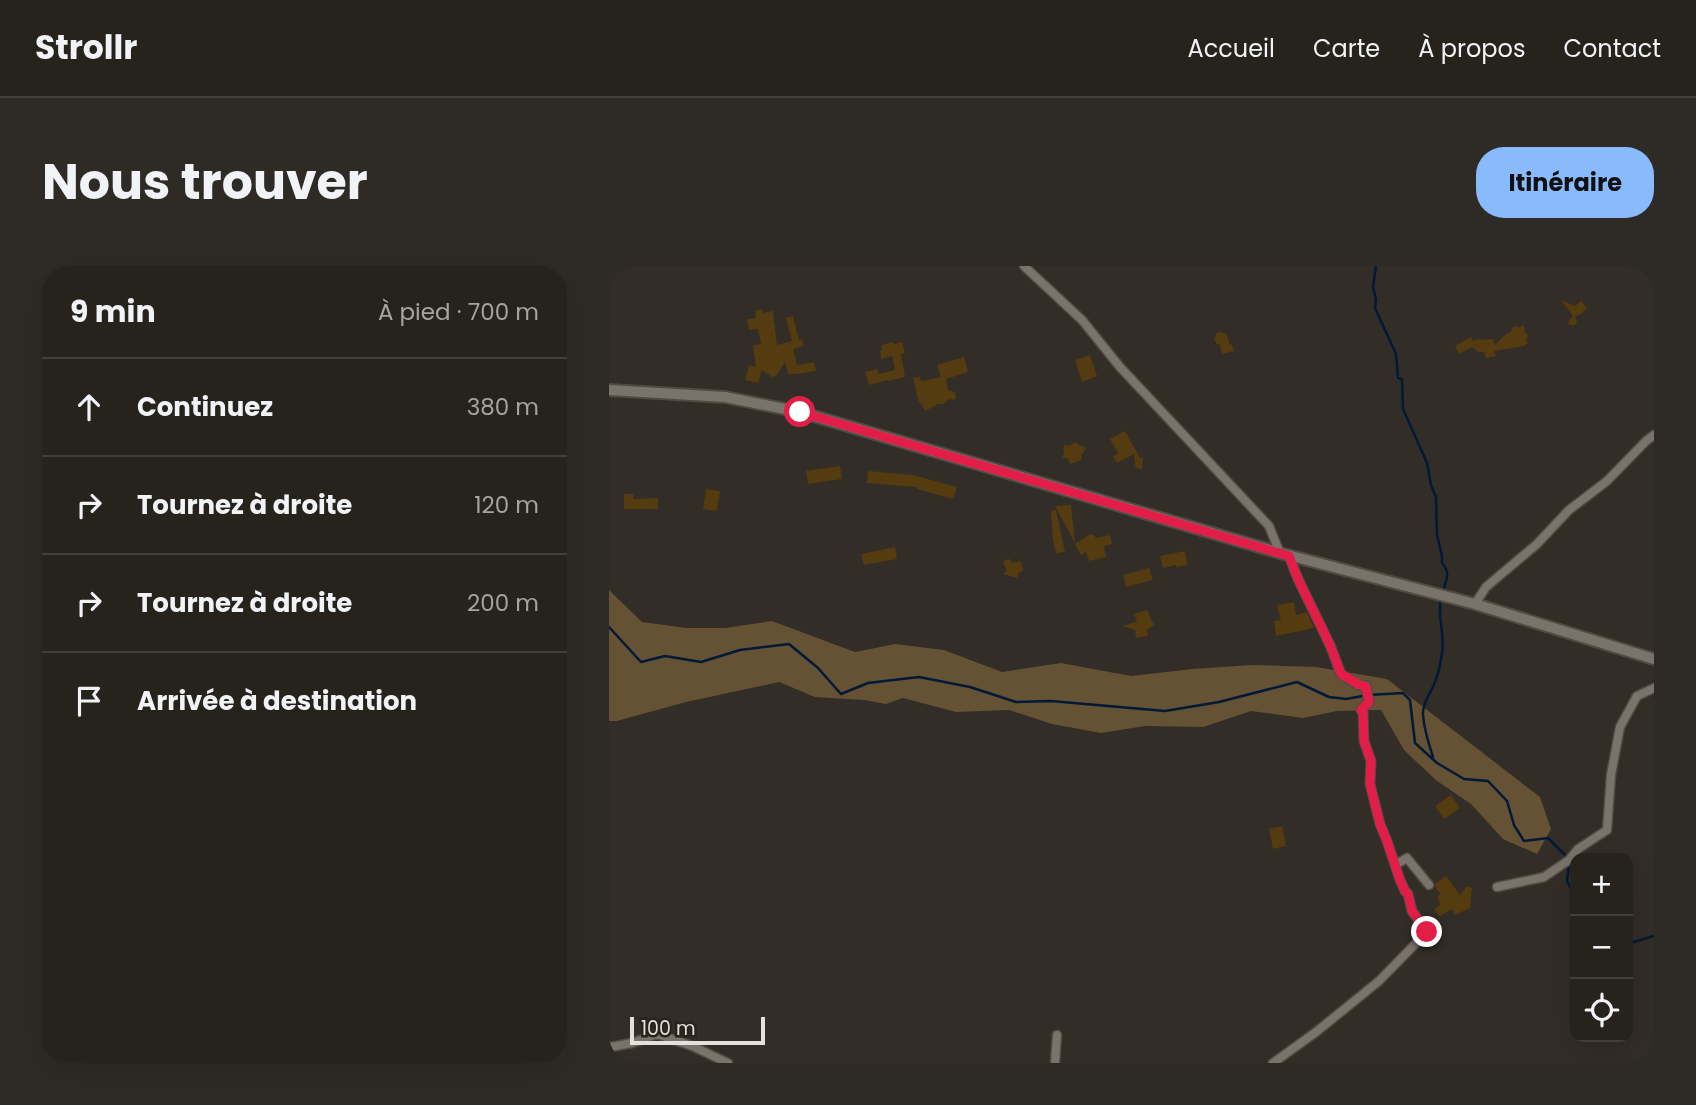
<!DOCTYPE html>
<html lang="fr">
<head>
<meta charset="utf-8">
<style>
  body { margin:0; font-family:Poppins,sans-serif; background:#2e2a25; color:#f1f3f6 }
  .controls { position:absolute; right:21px; bottom:21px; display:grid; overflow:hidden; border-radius:14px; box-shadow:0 7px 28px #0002 }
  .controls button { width:63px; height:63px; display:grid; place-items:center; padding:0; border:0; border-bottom:2px solid #423f3b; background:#26221c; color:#f1f3f6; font:35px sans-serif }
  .scale { position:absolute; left:21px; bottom:18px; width:135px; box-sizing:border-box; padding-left:7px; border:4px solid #e4e0dc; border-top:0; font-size:19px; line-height:24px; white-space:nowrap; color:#e4e0dc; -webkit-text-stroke:5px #28231d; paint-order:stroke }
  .stop { position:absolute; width:21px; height:21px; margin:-16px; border:5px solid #e11d48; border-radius:50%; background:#fff }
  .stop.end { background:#e11d48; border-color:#fff; box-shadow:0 2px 7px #0008 }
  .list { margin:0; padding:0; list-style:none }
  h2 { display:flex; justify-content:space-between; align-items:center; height:91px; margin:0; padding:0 28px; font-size:30px }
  h2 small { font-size:23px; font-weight:400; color:#a4a4a3 }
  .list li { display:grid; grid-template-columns:46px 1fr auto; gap:21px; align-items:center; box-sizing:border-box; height:98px; padding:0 28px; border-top:2px solid #423f3b }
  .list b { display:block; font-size:26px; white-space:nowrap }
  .list em { font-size:23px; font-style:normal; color:#a4a4a3 }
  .icon { flex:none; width:38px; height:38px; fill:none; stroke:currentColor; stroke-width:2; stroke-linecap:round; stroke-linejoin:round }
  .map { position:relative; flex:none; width:1045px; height:797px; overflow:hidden; border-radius:28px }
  header { display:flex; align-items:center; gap:42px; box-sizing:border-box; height:98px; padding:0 35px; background:#26221c; border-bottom:2px solid #423f3b }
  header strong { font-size:33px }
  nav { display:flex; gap:38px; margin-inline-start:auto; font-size:24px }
  .intro { display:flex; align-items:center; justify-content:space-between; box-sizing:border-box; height:168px; padding:0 42px }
  h1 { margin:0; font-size:49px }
  .button { padding:18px 32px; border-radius:28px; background:#89bafc; color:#111; font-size:24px; font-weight:700 }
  main { display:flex; gap:42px; padding:0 42px }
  aside { flex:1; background:#26221c; border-radius:28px; box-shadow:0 7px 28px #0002 }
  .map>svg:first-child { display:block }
  .green { fill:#655134 }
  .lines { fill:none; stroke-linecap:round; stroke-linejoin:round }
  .stream { stroke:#021938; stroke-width:2.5 }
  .building { fill:#553b10 }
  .street-casing { stroke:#4f4a44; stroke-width:11 }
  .secondary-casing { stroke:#4f4a44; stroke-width:14 }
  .street { stroke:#79736b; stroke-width:8 }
  .secondary { stroke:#79736b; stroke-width:10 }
  .route { stroke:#e11d48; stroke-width:9 }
</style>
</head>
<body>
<header>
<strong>Strollr</strong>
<nav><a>Accueil</a><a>Carte</a><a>À propos</a><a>Contact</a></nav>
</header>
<div class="intro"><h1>Nous trouver</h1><a class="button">Itinéraire</a></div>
<main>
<aside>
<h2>9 min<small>À pied · 700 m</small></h2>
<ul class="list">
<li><svg class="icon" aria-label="ahead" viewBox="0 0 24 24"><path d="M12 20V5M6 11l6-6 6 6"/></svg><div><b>Continuez</b></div><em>380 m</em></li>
<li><svg class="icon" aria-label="right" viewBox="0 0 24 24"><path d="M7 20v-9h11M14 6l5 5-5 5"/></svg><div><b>Tournez à droite</b></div><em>120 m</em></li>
<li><svg class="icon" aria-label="right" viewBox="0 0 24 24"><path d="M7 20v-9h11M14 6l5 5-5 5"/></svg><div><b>Tournez à droite</b></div><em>200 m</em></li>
<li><svg class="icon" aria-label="arrive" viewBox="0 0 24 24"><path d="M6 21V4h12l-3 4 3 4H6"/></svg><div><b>Arrivée à destination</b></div></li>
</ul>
</aside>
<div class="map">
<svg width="1045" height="797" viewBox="0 0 1045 797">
  <rect width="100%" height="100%" fill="#322d26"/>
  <path class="green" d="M0,324l33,32 44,6h39l47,-7 83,31 40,-8 49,6 58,22 59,-9 70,13 61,-7 61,-4 63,2 71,12 153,118 11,32 -14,25 -34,-15 -32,-35 -34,-23 -33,-31 -23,-40 -44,1 -34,7 -52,-7 -48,16 -58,-1 -44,7 -49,-9 -43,-14 -53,2 -53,-14 -17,6 -22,-4 -49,-3 -36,-15 -93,20 -69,19h-8z"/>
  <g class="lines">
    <path class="stream" d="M767,0l-3,21 3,12 -1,9 21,46 2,24 4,1 1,30 24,54 4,22 5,12 1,38 5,21v7c9,10 4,17 1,29
      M0,361l32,35 24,-6 36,6 39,-12 49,-6 29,24 23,26 27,-11 51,-6 51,10 46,15 35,-1 114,10 54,-9 78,-20 32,15 17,2 22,-4 35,-2 7,7 5,43 22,20 27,16 24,2 19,20 7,24 10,16 24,-3 20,20
      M824,491c-4,-12 -9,-30 -10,-42 -1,-13 10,-24 13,-36 3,-8 5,-18 6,-26 3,-18 -5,-37 -1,-55
      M960,598l-2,17 8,16
      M1019,672l6,4 20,-6"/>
  </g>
  <path class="building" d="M952,34l14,6 6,-5 6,7 -6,6 -6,2 2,6 -3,4 -6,-2 1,-4 4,-4z
    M153,43l1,4 10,-2 4,34 15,-4 -6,-23 7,-2 6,24 3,-1 2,7 -11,3 4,16 17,-3 2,9 -19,3h-9l-3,-12 -9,14 -4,1 -10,-7 -4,13 -13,-3 4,-15 7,2 -3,-22 8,-1 -3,-15 -9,1 -2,-11 9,-1 -1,-7z
    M915,59l1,8 3,2 -2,5 2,3 -4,3 -30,5 2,5 -10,2 -2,-6h-6l-6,-5 -13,7 -4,-8 16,-9 2,4 7,-2 5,1 8,-1 2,6 11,-11 4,-1 4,-7 5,1z
    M610,66l6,1 2,3 3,9 2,-1 2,7 -12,3 -2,-9 -3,-1 -3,-5 3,-6z
    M284,76l1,2 8,-2 3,11 -4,1 4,23 -17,4v-1l-19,5 -4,-13 12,-3 2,5 16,-4 -3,-14 -11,3 -1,-8 2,-1 -1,-5z
    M481,89l7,21 -15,6 -7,-22z
    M355,91l4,15 -22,7 2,11 7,2 1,6 -3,2 -4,-1 -6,5h-5l-13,7 -5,-9h-1l-6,-24 7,-1 1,4 20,-4 -4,-12z
    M516,165l15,27 3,-1 -1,12h-3l-4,-3 -1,-12 -17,9 -4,-7 5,-3 -8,-14z
    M467,176l4,4h4l2,3 -5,6 1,5 -12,4 -2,-5 -6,-2 2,-3 -1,-6 2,-3 4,1z
    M231,200l2,13 -34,5 -2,-13z
    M259,205l45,4 44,12 -4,12 -36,-10v-2l-50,-4z
    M97,223l14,2 -3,20 -14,-2z
    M15,228h9v5l25,-1v11h-34z
    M462,239l4,38 -20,-37z
    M447,244l9,42 -9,1 -3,-13 -2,-29z
    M481,268l4,1 2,3 14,-3 2,9 -8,2 2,11 -17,4 -3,-9 -5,3 -6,-11z
    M286,281l2,12 -33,6 -3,-11z
    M576,285l2,14 -10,2 -1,-2 -13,3 -3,-12z
    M400,293l4,4 8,-2 2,10 -4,1 -2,6 -14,-4 4,-3 -4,-9 2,-2z
    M540,302l4,12 -27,7 -3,-12z
    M685,336l2,13 11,-3 7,16 -38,8 -2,-15 7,-1 -4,-15z
    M538,344l7,15 -7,5 1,6 -12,2 -1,-8 -13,-4 15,-4 -3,-8z
    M842,529l9,13 -16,11 -9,-13z
    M673,560l4,20 -13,3 -4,-20z
    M837,610l14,19 7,-9 5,2 -2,20 -15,7 -3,-6 -12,7 -6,-6 6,-5 -2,-7 2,-5 -5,-6v-3z"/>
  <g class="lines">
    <defs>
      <path id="street" d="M415,0l58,54 38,47 149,159 11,27
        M866,338l11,-17 51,-43 32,-34 38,-29 39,-40 8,-6
        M786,599l12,-7 22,27
        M888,621l47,-10 25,-17 9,-11 29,-19 4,-55 9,-48 17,-31 17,-8
        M0,780l2,1 21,-4 25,-9 35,12 36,17
        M446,797l2,-28
        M664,797l43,-31 63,-51 48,-49 -15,-21 -4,-17 -3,-3 -5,-11 -13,-39 -7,-17 -10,-40 1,-23 -7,-20 -1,-29 -2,-2 8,-8 -3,-16 -8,-1 -17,-11 -11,-29 -32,-66 -9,-23"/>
      <path id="secondary" d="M0,124l116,7 75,15 480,141 195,51 179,55"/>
    </defs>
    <use href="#street" class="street-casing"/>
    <use href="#secondary" class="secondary-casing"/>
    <use href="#street" class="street"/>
    <use href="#secondary" class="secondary"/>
  </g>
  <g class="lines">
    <path class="route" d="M191,146l489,144 9,23 32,66 11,29 17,10 8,3 3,15 -8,8 2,2 1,29 7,20 -1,23 10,40 7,17 13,39 5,11 3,3 4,17 15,21"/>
  </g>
</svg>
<div class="controls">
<button>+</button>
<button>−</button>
<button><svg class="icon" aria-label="locate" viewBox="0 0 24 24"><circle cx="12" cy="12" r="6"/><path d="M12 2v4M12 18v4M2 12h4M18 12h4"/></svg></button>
</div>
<div class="scale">100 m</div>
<div class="stop" style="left:191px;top:146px"></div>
<div class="stop end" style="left:818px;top:666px"></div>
</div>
</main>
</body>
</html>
